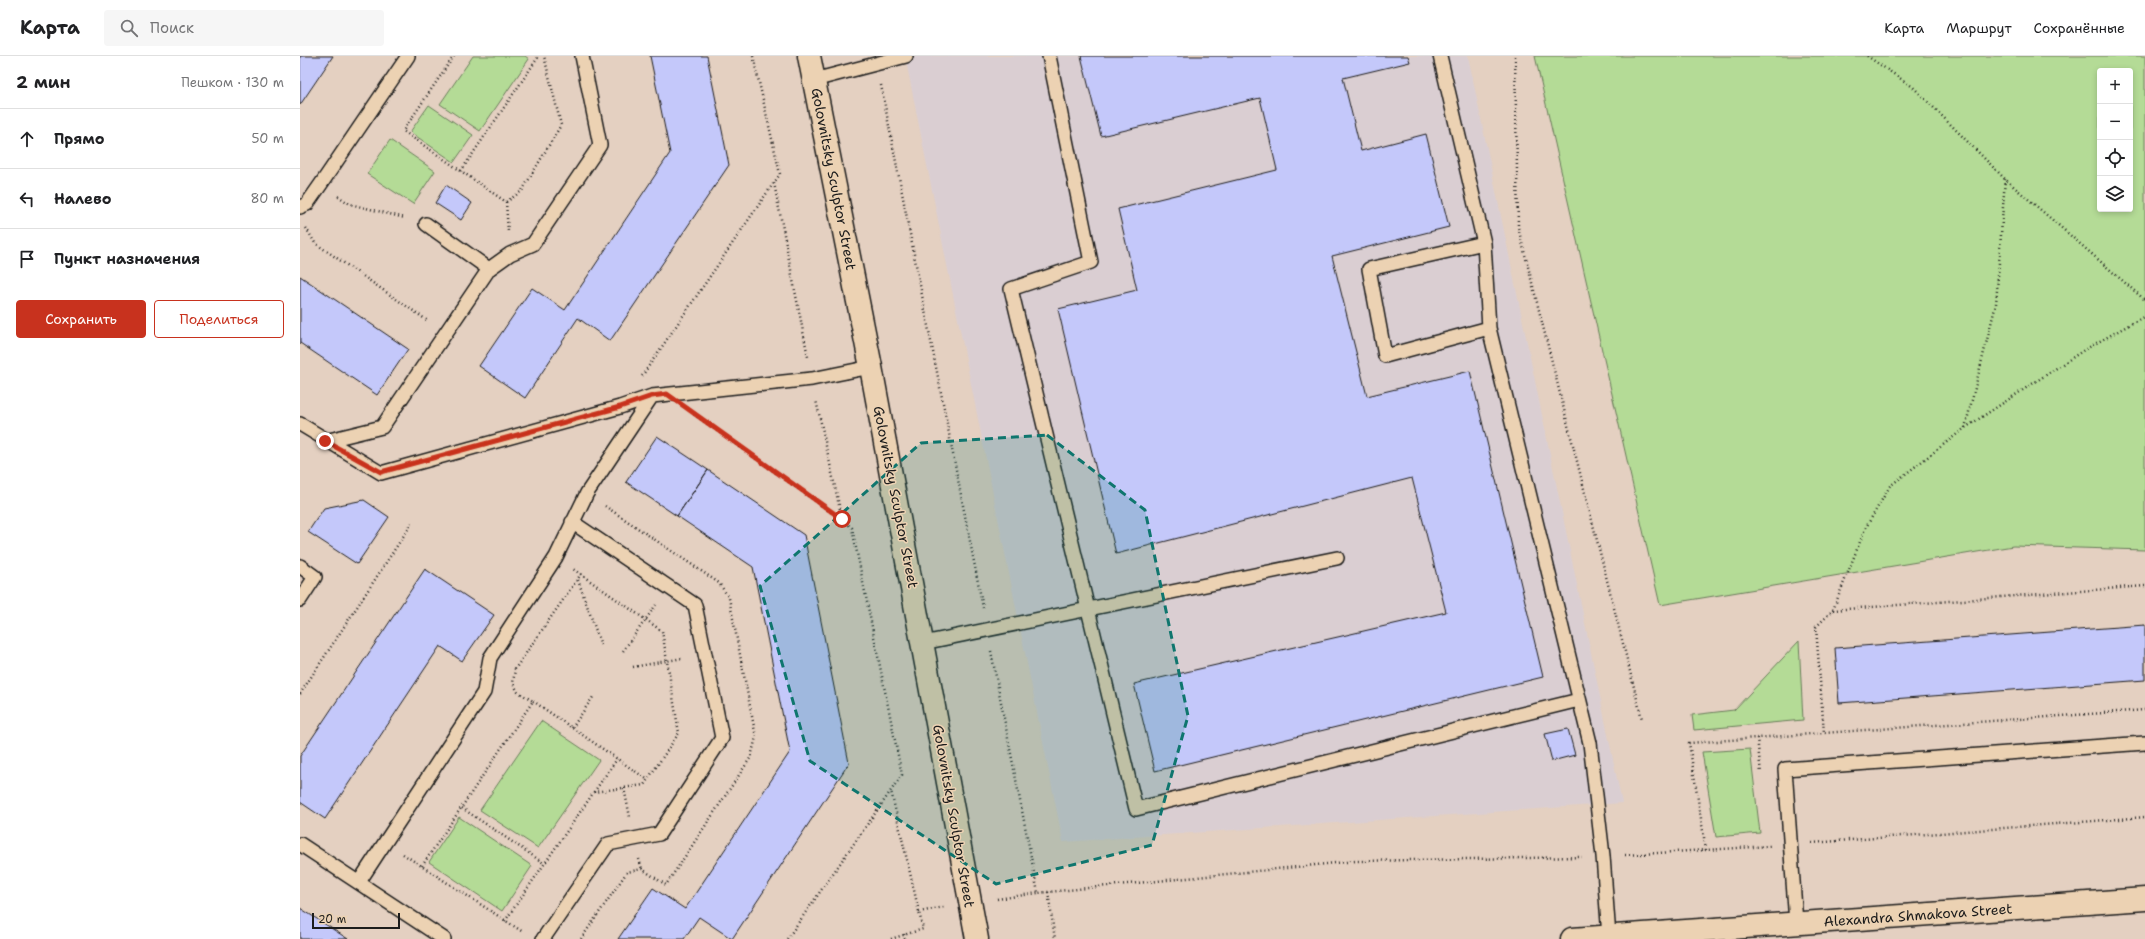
<!DOCTYPE html>
<html lang="ru">
<head>
<meta charset="utf-8">
<style>
  body { margin:0; font-family:"Shantell Sans",sans-serif; background:#f6f6f6; color:#202124 }
  .controls { position:absolute; right:12px; top:12px; display:grid; overflow:hidden; border-radius:4px; box-shadow:0 2px 6px #0003 }
  .controls button { width:36px; height:36px; display:grid; place-items:center; padding:0; border:0; border-bottom:1px solid #e0e0e0; background:#fff; color:#202124; font:20px sans-serif }
  .scale { position:absolute; left:12px; bottom:10px; width:88px; box-sizing:border-box; padding-left:4px; border:2px solid #1c1c1c; border-top:0; font-size:11px; line-height:14px; white-space:nowrap; color:#1c1c1c; -webkit-text-stroke:3px #ecd2b3; paint-order:stroke }
  .stop { position:absolute; width:12px; height:12px; margin:-9px; border:3px solid #c8321e; border-radius:50%; background:#fff }
  .stop.end { background:#c8321e; border-color:#fff; box-shadow:0 1px 4px #0008 }
  .list { margin:0; padding:0; list-style:none }
  h2 { display:flex; justify-content:space-between; align-items:center; height:52px; margin:0; padding:0 16px; font-size:17px }
  h2 small { font-size:13px; font-weight:400; color:#757577 }
  .list li { display:grid; grid-template-columns:26px 1fr auto; gap:12px; align-items:center; box-sizing:border-box; height:60px; padding:0 16px; border-top:1px solid #e0e0e0 }
  .list b { display:block; font-size:15px; white-space:nowrap }
  .list em { font-size:13px; font-style:normal; color:#757577 }
  .actions { display:flex; gap:8px; padding:12px 16px }
  .actions a { flex:1; padding:9px 0; border:1px solid #c8321e; border-radius:4px; text-align:center; font-size:14px; color:#c8321e }
  .actions .main { background:#c8321e; color:#fff }
  .icon { flex:none; width:22px; height:22px; fill:none; stroke:currentColor; stroke-width:2; stroke-linecap:round; stroke-linejoin:round }
  .map { position:relative; flex:none; width:1845px; height:883px; overflow:hidden }
  header { display:flex; align-items:center; gap:24px; box-sizing:border-box; height:56px; padding:0 20px; background:#fff; border-bottom:1px solid #e0e0e0 }
  header strong { font-size:19px }
  nav { display:flex; gap:22px; margin-inline-start:auto; font-size:14px }
  .search { width:280px; height:36px; background:#f6f6f6; display:flex; align-items:center; gap:10px; box-sizing:border-box; padding:0 14px; border-radius:4px; color:#757577; font-size:15px }
  main { display:flex }
  aside { flex:1; background:#fff }
  .map>svg:first-child { display:block }
  .built { fill:#daced2 }
  .green { fill:#b4db96; stroke:#687c59; fill-rule:evenodd }
  .building { fill:#c4c8fa; stroke:#1c1c1c }
  .lines { fill:none; stroke-linecap:round; stroke-linejoin:round }
  .lane-casing { stroke:#1c1c1c; stroke-width:16 }
  .street-casing { stroke:#1c1c1c; stroke-width:25 }
  .path { stroke:#1c1c1c; stroke-width:2.5; stroke-dasharray:1 3; stroke-linecap:butt }
  .lane { stroke:#ecd2b3; stroke-width:13 }
  .street { stroke:#ecd2b3; stroke-width:22 }
  .route { stroke:#c8321e; stroke-width:5 }
  .marked { fill:#0f766e; fill-opacity:0.2; stroke:#0f766e; stroke-width:3; stroke-dasharray:8 5; stroke-linejoin:round }
  .labels { text-anchor:middle; stroke-width:3; stroke-linejoin:round; paint-order:stroke }
  .street-label { font-size:14px; fill:#1c1c1c; stroke:#ecd2b3 }
</style>
</head>
<body>
<header>
<strong>Карта</strong>
<div class="search"><svg class="icon" aria-label="search" viewBox="0 0 24 24"><circle cx="10" cy="10" r="6"/><path d="M15 15l6 6"/></svg>Поиск</div>
<nav><a>Карта</a><a>Маршрут</a><a>Сохранённые</a></nav>
</header>
<main>
<aside>
<h2>2 мин<small>Пешком · 130 m</small></h2>
<ul class="list">
<li><svg class="icon" aria-label="ahead" viewBox="0 0 24 24"><path d="M12 20V5M6 11l6-6 6 6"/></svg><div><b>Прямо</b></div><em>50 m</em></li>
<li><svg class="icon" aria-label="left" viewBox="0 0 24 24"><path d="M17 20v-9H6M10 6l-5 5 5 5"/></svg><div><b>Налево</b></div><em>80 m</em></li>
<li><svg class="icon" aria-label="arrive" viewBox="0 0 24 24"><path d="M6 21V4h12l-3 4 3 4H6"/></svg><div><b>Пункт назначения</b></div></li>
</ul>
<div class="actions"><a class="main">Сохранить</a><a>Поделиться</a></div>
</aside>
<div class="map">
<svg width="1845" height="883" viewBox="0 0 1845 883">
  <rect width="100%" height="100%" fill="#e4d0c1"/>
  <filter id="ink" filterUnits="userSpaceOnUse"><feTurbulence type="fractalNoise" baseFrequency=".025" numOctaves="2"/><feDisplacementMap in="SourceGraphic" scale="8" xChannelSelector="R" yChannelSelector="G"/><feConvolveMatrix kernelMatrix="1 2 1 2 8 2 1 2 1" color-interpolation-filters="sRGB"/></filter>
  <g filter="url(#ink)">
    <path class="built" d="M605,0h563l154,747 -559,39z"/>
    <path class="green" d="M173,0h52l4,3 -49,72 -40,-27z
      M1235,0h610v494l-132,-4 -353,59zM1800,15h30v138h-30z
      M129,49l44,30 -19,27 -44,-30z
      M90,84l45,31 -22,33 -46,-30z
      M1499,585l4,79 -109,10 -2,-15 42,-5z
      M241,665l58,39 -61,88 -58,-38z
      M1450,693l10,84 -44,4 -14,-85z
      M159,761l73,49 -30,45 -73,-49z"/>
    <path class="building" d="M0,0h33l-33,49z
      M350,0h57l22,109 -119,176 -32,-23 -53,80 -46,-32 53,-78 33,22 105,-157z
      M781,0h327l2,6 -67,16 18,73 65,-17 23,93 -117,29 35,140 103,-25 73,306 -388,94 -21,-87 312,-72 -34,-134 -296,76 -58,-245 79,-19 -19,-81 159,-39 -17,-72 -159,38z
      M146,129l26,18 -11,17 -26,-17z
      M0,220l108,73 -31,46 -77,-52z
      M357,380l51,34 -31,46 -51,-34z
      M408,414l96,65 45,228 -117,176 -33,-22 -15,22h-66l35,-51 32,21 105,-157 -37,-185 -76,-51z
      M64,444l25,17 -32,47 -49,-32 16,-24z
      M125,513l69,46 -32,46 -22,-15 -115,173 -25,-17v-46z
      M1845,569v55l-306,23 -4,-55z
      M1268,673l7,26 -23,6 -7,-27z
      M0,852l48,31h-48z"/>
    <g class="lines">
      <defs>
        <path id="lane" d="M749,0l42,206 -80,27 125,520 443,-109
          M1140,0l44,187 5,85 101,415 13,113 6,81
          M514,24l92,-24
          M0,151l7,-3 14,-20 87,-128
          M126,168l63,45
          M1184,187l-115,26 16,87 104,-28
          M0,368l81,49 239,-66 32,-11 160,-17 59,-12
          M25,385l57,-14 107,-158 21,-15 23,-10 67,-99 -18,-89
          M0,510l15,11 -15,23
          M623,587l414,-85
          M0,788l144,95
          M59,826l125,-190 6,-34 66,-101 31,-64 65,-97
          M1496,867l-11,-154 360,-26
          M243,883l65,-95 51,-10 63,-96 -27,-133 -123,-83"/>
        <path id="street" d="M509,0l62,311 106,572
          M1272,883l573,-40"/>
      </defs>
      <use href="#lane" class="lane-casing"/>
      <use href="#street" class="street-casing"/>
      <path class="path" d="M154,0l-51,75 103,71 16,-11 39,-66 -17,-69
        M453,0l27,118 -6,9 34,174
        M1215,0l3,171 124,492
        M1567,0l46,31 92,92 140,121
        M581,29l102,523
        M161,115l78,-115
        M38,140l12,8 55,14
        M206,146l2,30
        M6,172l9,15 113,78
        M342,320l131,-192
        M394,358l147,105
        M1665,372l31,-124 9,-125
        M278,524l23,65
        M1845,530l-312,24 -17,17 8,106 321,-23
        M1533,554l32,-81 25,-43 75,-58 119,-78 61,-34
        M323,595l33,-46
        M691,595l47,242 318,-32 226,-4
        M333,611l50,-9
        M0,638l112,-171
        M233,645l115,79
        M272,672l21,-31
        M1457,682l4,35
        M324,732l6,29
        M294,736l23,-33
        M162,752l83,56
        M1512,787l333,-26
        M1406,794l-17,-107 135,-10
        M103,798l120,78
        M1325,799l145,-9
        M339,803l3,10
        M122,810l111,-165 -15,-9 -5,-9 2,-14 66,-95
        M748,836l7,47
        M697,843l41,-6
        M619,856l25,-5
        M205,865l89,-129 50,-7 35,-52 -17,-102 -89,-62
        M604,878l1,5
        M281,883l46,-67 15,-3 24,16 85,-128 5,-20 -27,-139 -10,-15 -114,-77
        M487,883l115,-164 -50,-247 -10,-9 -26,-119
        M591,883l32,-10 -32,-138"/>
      <use href="#lane" class="lane"/>
      <use href="#street" class="street"/>
    </g>
  </g>
  <g class="lines" filter="url(#ink)">
    <path class="route" d="M25,385l56,31 239,-65 32,-11 15,-2 175,125"/>
  </g>
  <path class="marked" d="M747,379l98,75 43,206 -36,129 -156,39 -186,-123 -50,-175 161,-143z"/>
  <g class="labels">
    <g class="street-label">
      <text transform="translate(534 123) rotate(79)" y="5">Golovnitsky Sculptor Street</text>
      <text transform="translate(596 441) rotate(79)" y="5">Golovnitsky Sculptor Street</text>
      <text transform="translate(654 760) rotate(80)" y="5">Golovnitsky Sculptor Street</text>
      <text transform="translate(1618 859) rotate(-4)" y="5">Alexandra Shmakova Street</text>
    </g>
  </g>
</svg>
<div class="controls">
<button>+</button>
<button>−</button>
<button><svg class="icon" aria-label="locate" viewBox="0 0 24 24"><circle cx="12" cy="12" r="6"/><path d="M12 2v4M12 18v4M2 12h4M18 12h4"/></svg></button>
<button><svg class="icon" aria-label="layers" viewBox="0 0 24 24"><path d="M12 4l9 5-9 5-9-5zM3 14l9 5 9-5"/></svg></button>
</div>
<div class="scale">20 m</div>
<div class="stop" style="left:542px;top:463px"></div>
<div class="stop end" style="left:25px;top:385px"></div>
</div>
</main>
</body>
</html>
